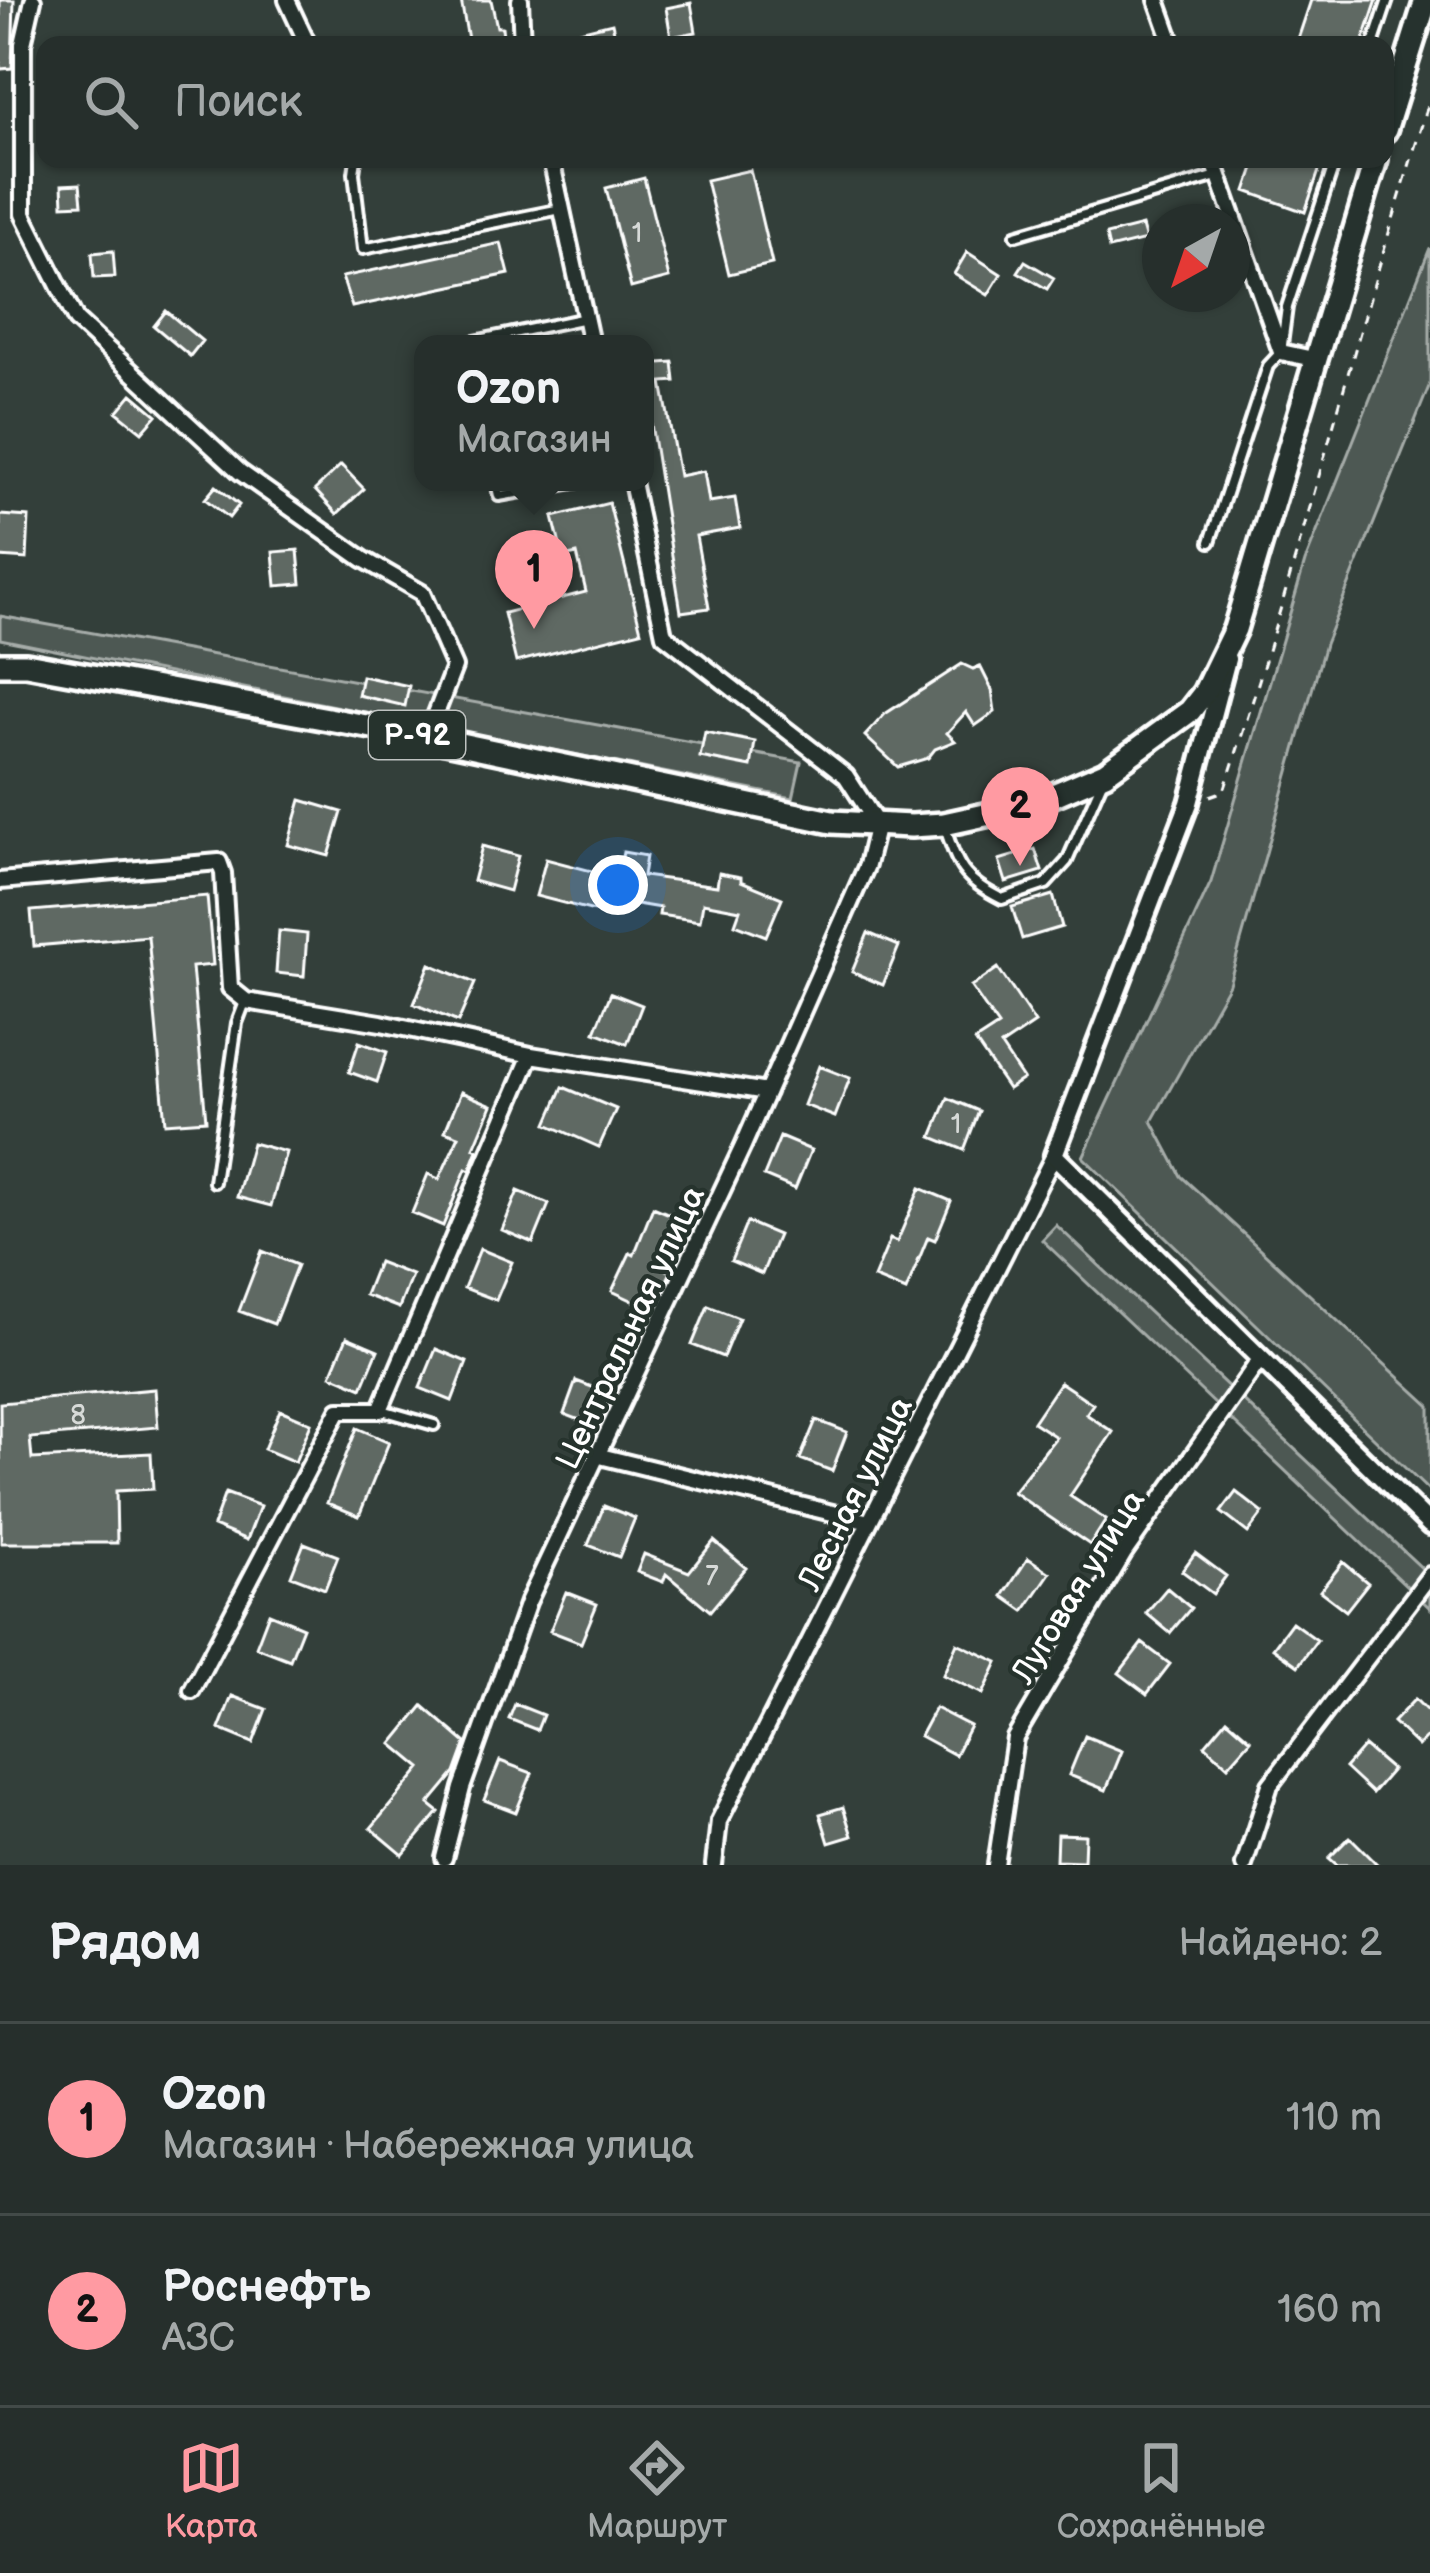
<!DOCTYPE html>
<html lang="ru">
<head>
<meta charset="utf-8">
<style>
  body { margin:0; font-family:"Balsamiq Sans",sans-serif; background:#2e3734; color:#f1f3f6 }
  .compass { position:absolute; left:1142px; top:204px; width:108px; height:108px; border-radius:50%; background:#262f2c; box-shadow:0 3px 9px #0004; rotate:220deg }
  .you { position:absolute; left:618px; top:885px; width:42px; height:42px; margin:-30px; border:9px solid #fff; border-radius:50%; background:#1a73e8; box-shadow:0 0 0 18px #1a73e833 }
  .badge { display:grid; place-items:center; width:78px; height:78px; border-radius:50%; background:#ff9aa2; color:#111; font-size:39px; font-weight:700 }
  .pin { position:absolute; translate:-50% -99px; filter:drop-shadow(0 3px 6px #0008) }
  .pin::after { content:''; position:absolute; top:63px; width:42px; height:36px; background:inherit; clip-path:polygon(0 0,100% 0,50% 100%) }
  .popup { position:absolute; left:414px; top:335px; width:240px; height:156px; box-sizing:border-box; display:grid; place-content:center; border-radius:24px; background:#262f2c; filter:drop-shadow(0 3px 9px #0005); font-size:39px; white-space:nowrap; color:#a4a9a9 }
  .popup b { font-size:45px; color:#f1f3f6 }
  .popup::after { content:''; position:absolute; left:50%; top:100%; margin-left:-24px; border:24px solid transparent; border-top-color:#262f2c }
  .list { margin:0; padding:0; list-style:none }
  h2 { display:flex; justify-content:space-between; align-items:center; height:156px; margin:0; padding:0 48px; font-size:51px }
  h2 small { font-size:39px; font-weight:400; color:#a4a9a9 }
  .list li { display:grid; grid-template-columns:78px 1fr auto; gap:36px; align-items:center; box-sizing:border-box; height:192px; padding:0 48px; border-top:3px solid #424a48 }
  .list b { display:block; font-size:45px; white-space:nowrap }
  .list p { margin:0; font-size:39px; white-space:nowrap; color:#a4a9a9 }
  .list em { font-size:39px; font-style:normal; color:#a4a9a9 }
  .icon { flex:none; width:66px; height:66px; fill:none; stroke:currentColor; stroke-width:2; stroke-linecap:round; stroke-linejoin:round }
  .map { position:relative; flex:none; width:1430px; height:1865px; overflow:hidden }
  .search { position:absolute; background:#262f2c; box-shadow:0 3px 9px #0004; left:36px; right:36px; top:36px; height:132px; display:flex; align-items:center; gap:30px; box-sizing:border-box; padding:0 42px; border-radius:24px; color:#a4a9a9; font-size:45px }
  .sheet { height:540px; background:#262f2c }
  nav { display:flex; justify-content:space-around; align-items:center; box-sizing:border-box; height:168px; border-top:3px solid #424a48; background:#262f2c; font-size:33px; color:#a4a9a9 }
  nav a { display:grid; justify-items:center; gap:6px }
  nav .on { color:#ff9aa2 }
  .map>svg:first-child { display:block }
  .green { fill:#4d5853; stroke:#a6aca9; stroke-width:3 }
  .building { fill:#5f6964; stroke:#fff; stroke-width:3 }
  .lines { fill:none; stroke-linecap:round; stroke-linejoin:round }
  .service-casing { stroke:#fff; stroke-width:16 }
  .minor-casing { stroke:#fff; stroke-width:22 }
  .tertiary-casing { stroke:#fff; stroke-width:26 }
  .primary-casing { stroke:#fff; stroke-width:30 }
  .path { stroke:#fff; stroke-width:3; stroke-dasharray:9 9; stroke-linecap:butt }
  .service { stroke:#26332d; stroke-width:8 }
  .minor { stroke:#26332d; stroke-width:14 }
  .tertiary { stroke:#26332d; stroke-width:16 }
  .primary { stroke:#26332d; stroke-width:21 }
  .labels { text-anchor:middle; stroke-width:9; stroke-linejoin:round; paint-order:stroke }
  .number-label { font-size:27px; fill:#d7dad8 }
  .shield { fill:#26332d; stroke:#bec2c0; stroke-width:3 }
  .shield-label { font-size:30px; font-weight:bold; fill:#fff }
  .street-label { font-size:33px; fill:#fff; stroke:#26332d }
</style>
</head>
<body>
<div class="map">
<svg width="1430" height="1865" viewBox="0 0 1430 1865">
  <rect width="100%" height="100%" fill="#333f3a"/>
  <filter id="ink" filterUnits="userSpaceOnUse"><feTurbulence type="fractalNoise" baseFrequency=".00833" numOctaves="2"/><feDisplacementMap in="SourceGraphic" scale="24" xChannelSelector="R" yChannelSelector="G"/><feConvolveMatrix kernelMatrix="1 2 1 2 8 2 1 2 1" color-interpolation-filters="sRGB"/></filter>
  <g filter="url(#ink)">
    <path class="green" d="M1430,248v136l-105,260 -96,340 -77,137 29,55 249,230v86l-347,-335 128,-275 94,-320z
      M0,616l801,146 -8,36 -793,-159z
      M1056,1225l374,351v32l-388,-368z"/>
    <path class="building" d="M0,0h14l-2,68 -12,1z
      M461,0h30l6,27h5l2,18h-35z
      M1311,0h66l-15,45h-66z
      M691,3l5,29 -25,5 -5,-29z
      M612,23l5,22h-35l-3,-14z
      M1257,159h66l-18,53 -59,-21z
      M750,170l22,94 -43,10 -23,-94z
      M644,178l25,100 -38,10 -25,-100z
      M80,184l2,20 -19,1 -1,-20z
      M1142,226l4,14 -37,9 -3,-14z
      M501,243l8,31 -157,33 -10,-30z
      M113,251l2,26 -21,1 -2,-25z
      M967,252l34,22 -13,21 -34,-21z
      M1025,261l29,17 -7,11 -29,-17z
      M166,311l36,30 -12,15 -36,-30z
      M673,362l2,19 -13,1 17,94 25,-5 5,31 26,-4 5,30 -44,8 13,72 -28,4 -36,-226v-22z
      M132,394l25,21 -15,17 -25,-20z
      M341,465l23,24 -27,25 -22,-24z
      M216,486l23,19 -10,13 -24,-19z
      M609,503l32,128 -125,31 -12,-49 82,-21 -9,-38 -14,3 -10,-40z
      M0,515l29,2 -2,42 -27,-2z
      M298,550l3,34 -25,2 -3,-34z
      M962,664l11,5 7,-3 12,24 3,22 -20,14 -9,-14 -19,21 8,8 -20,8 -7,9 -30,9 -33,-31 20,-22z
      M362,676l47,10 -4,20 -47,-11z
      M705,732l50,10 -4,25 -51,-10z
      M301,800l41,12 -13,44 -41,-11z
      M482,846l36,10 -9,35 -36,-10z
      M1035,849l7,22 -36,11 -7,-22z
      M623,852l23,4 -3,20 74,10 2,-13 22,4v4l41,17 -16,38 -31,-12 5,-14 -37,-7 -3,18 -41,-6 1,-7 -59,-10 -3,14 -62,-16 10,-37 72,19z
      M1053,895l9,32 -40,12 -10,-32z
      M207,896l6,69 -21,2 14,153 -41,3 -17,-187 -114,10 -3,-35z
      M279,931l28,3 -3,42 -28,-3z
      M868,933l31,13 -16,39 -31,-13z
      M430,964l45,19 -17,39 -44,-18z
      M998,968l37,55 -34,23 22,33 -15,10 -33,-48 23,-15 -27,-39z
      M611,993l31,12 -15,39 -32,-12z
      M359,1042l28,10 -10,30 -28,-10z
      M819,1066l31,12 -15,39 -31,-12z
      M563,1087l53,22 -17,38 -52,-23z
      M461,1092l31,13 -18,43 4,2 -8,21 -4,-2 -23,57 -31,-13 16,-39 11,5 20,-43 -14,-5z
      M948,1098l31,13 -15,39 -32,-13z
      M780,1137l31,13 -16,39 -31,-13z
      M252,1143l34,9 -15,54 -34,-9z
      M920,1188l31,13 -16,39 -7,-3 -22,54 -32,-13 16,-39 7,3z
      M518,1191l31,13 -16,39 -31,-13z
      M653,1207l31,13 -19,49 6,3 -18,38 -41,-19 18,-38 4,2z
      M747,1222l31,13 -16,39 -31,-13z
      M480,1249l32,13 -16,38 -32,-12z
      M262,1251l35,14 -23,59 -35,-13z
      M378,1262l34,13 -13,33 -34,-13z
      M708,1306l31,12 -16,39 -31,-12z
      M347,1337l31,13 -16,38 -31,-13z
      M436,1349l31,13 -15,39 -32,-13z
      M576,1381l35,13 -13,33 -34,-13z
      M1060,1382l33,22 -7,10 27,18 -43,64 36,24 -16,25 -77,-53 43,-55 -23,-15z
      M155,1389l3,38 -128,11 2,21 119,-6 2,36 -37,2 1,52h-116l-1,-140z
      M280,1410l31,13 -16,39 -31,-13z
      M816,1420l31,12 -15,39 -32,-12z
      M357,1428l32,14 -30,74 -32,-13z
      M1236,1492l27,21 -15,20 -27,-21z
      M225,1493l35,13 -13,34 -34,-14z
      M604,1506l31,12 -16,39 -31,-12z
      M714,1541l32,27 -36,43 -44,-37 -3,8 -26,-10 7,-18 45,18z
      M304,1543l34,13 -13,33 -34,-13z
      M1195,1553l31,23 -13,18 -31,-23z
      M1028,1558l22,15 -26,38 -21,-15z
      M1343,1562l25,21 -22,28 -26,-20z
      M1167,1588l24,20 -21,25 -24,-20z
      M566,1592l31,12 -16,39 -31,-12z
      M269,1613l34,14 -13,33 -34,-13z
      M1292,1622l25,18 -19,26 -25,-18z
      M957,1643l41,19 -15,32 -40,-19z
      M1142,1643l28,21 -23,30 -28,-21z
      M232,1696l34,13 -13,34 -34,-14z
      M1415,1699l15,15v20l-12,12 -25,-24z
      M515,1704l28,11 -6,15 -28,-11z
      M423,1706l43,37 -11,30 -26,31 10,8 -36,43 -32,-27 50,-60 -29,-24z
      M935,1708l35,18 -15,29 -35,-19z
      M1227,1719l24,21 -23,26 -23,-21z
      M1085,1736l37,15 -16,39 -37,-15z
      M1364,1746l28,24 -20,23 -27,-25z
      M500,1761l32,12 -16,39 -32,-12z
      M843,1807l9,29 -23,7 -9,-29z
      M1057,1834l28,1 -1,26 -28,-1z
      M1350,1837l28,28h-41l-8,-7z"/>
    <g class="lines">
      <defs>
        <path id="service" d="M1373,45l15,-45
          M356,159l-2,14 9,76 198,-40
          M1016,235l201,-59
          M460,344l126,-26
          M496,482l3,14 80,-14
          M1210,542l58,-176 13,-14 6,-45 49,-148
          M944,825c14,42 18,54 58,74l44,-15 21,-23 36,-82
          M214,1182l23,-159 8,-21
          M382,1410l52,15"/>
        <path id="minor" d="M33,0l-10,44v170l53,106 164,152 123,87 59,34 32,74 -27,70
          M287,0l21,45
          M520,0l2,45
          M1157,0l16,45
          M551,159l40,185
          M1213,159l68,193 32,7
          M0,881l219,-19 4,11 7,115 16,13 135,22 150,32 236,37
          M600,1456l269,66
          M192,1690l147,-280h41l151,-355
          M444,1858l18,-70 66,-186 215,-456 124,-281 10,-41 -31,-48 -182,-141 -32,-153
          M714,1865l5,-44 335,-666
          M996,1865l19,-127 109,-185 137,-195
          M1244,1865l26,-80 160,-210"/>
        <path id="tertiary" d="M1227,659l-38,144 -135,352 376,370"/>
        <path id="primary" d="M1385,130l41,-130
          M0,664h26l401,73 405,85 79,4 33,-2 55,-12 50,-15 56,-24 85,-62 14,-18 31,-64 141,-470"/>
      </defs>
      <use href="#service" class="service-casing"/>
      <use href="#minor" class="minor-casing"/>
      <use href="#tertiary" class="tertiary-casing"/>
      <use href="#primary" class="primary-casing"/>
      <path class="path" d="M1210,796l14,-5c75,-229 133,-463 206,-692"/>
      <use href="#service" class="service"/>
      <use href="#minor" class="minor"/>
      <use href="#tertiary" class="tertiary"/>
      <use href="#primary" class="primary"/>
    </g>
  </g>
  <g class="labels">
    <g class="number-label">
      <text x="637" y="242">1</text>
      <text x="956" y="1133">1</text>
      <text x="78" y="1424">8</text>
      <text x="712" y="1585">7</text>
    </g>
    <rect class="shield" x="369" y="711" width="96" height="48" rx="9"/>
    <g class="shield-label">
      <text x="417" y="745">Р-92</text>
    </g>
    <g class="street-label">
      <text transform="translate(629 1327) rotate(-65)" y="12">Центральная улица</text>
      <text transform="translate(854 1493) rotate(-63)" y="12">Лесная улица</text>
      <text transform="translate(1077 1586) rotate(-58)" y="12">Луговая улица</text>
    </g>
  </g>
</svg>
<svg class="compass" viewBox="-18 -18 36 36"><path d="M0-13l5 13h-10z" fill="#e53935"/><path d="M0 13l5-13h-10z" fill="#a4a9a9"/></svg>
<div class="you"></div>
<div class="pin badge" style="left:534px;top:629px">1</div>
<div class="popup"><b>Ozon</b>Магазин</div>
<div class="pin badge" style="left:1020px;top:866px">2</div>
<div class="search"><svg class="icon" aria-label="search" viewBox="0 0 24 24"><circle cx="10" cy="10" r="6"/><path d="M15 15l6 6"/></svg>Поиск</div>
</div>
<section class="sheet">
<h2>Рядом<small>Найдено: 2</small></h2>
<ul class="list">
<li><span class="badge">1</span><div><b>Ozon</b><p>Магазин · Набережная улица</p></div><em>110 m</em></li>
<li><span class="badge">2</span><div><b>Роснефть</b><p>АЗС</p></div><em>160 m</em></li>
</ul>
</section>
<nav>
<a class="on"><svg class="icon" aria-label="map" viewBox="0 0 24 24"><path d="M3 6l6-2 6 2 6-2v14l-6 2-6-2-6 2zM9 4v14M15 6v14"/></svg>Карта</a>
<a><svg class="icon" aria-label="directions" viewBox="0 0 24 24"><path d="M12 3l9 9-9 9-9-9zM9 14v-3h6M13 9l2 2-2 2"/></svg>Маршрут</a>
<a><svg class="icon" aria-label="saved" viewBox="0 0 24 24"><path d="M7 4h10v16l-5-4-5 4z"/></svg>Сохранённые</a>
</nav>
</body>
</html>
